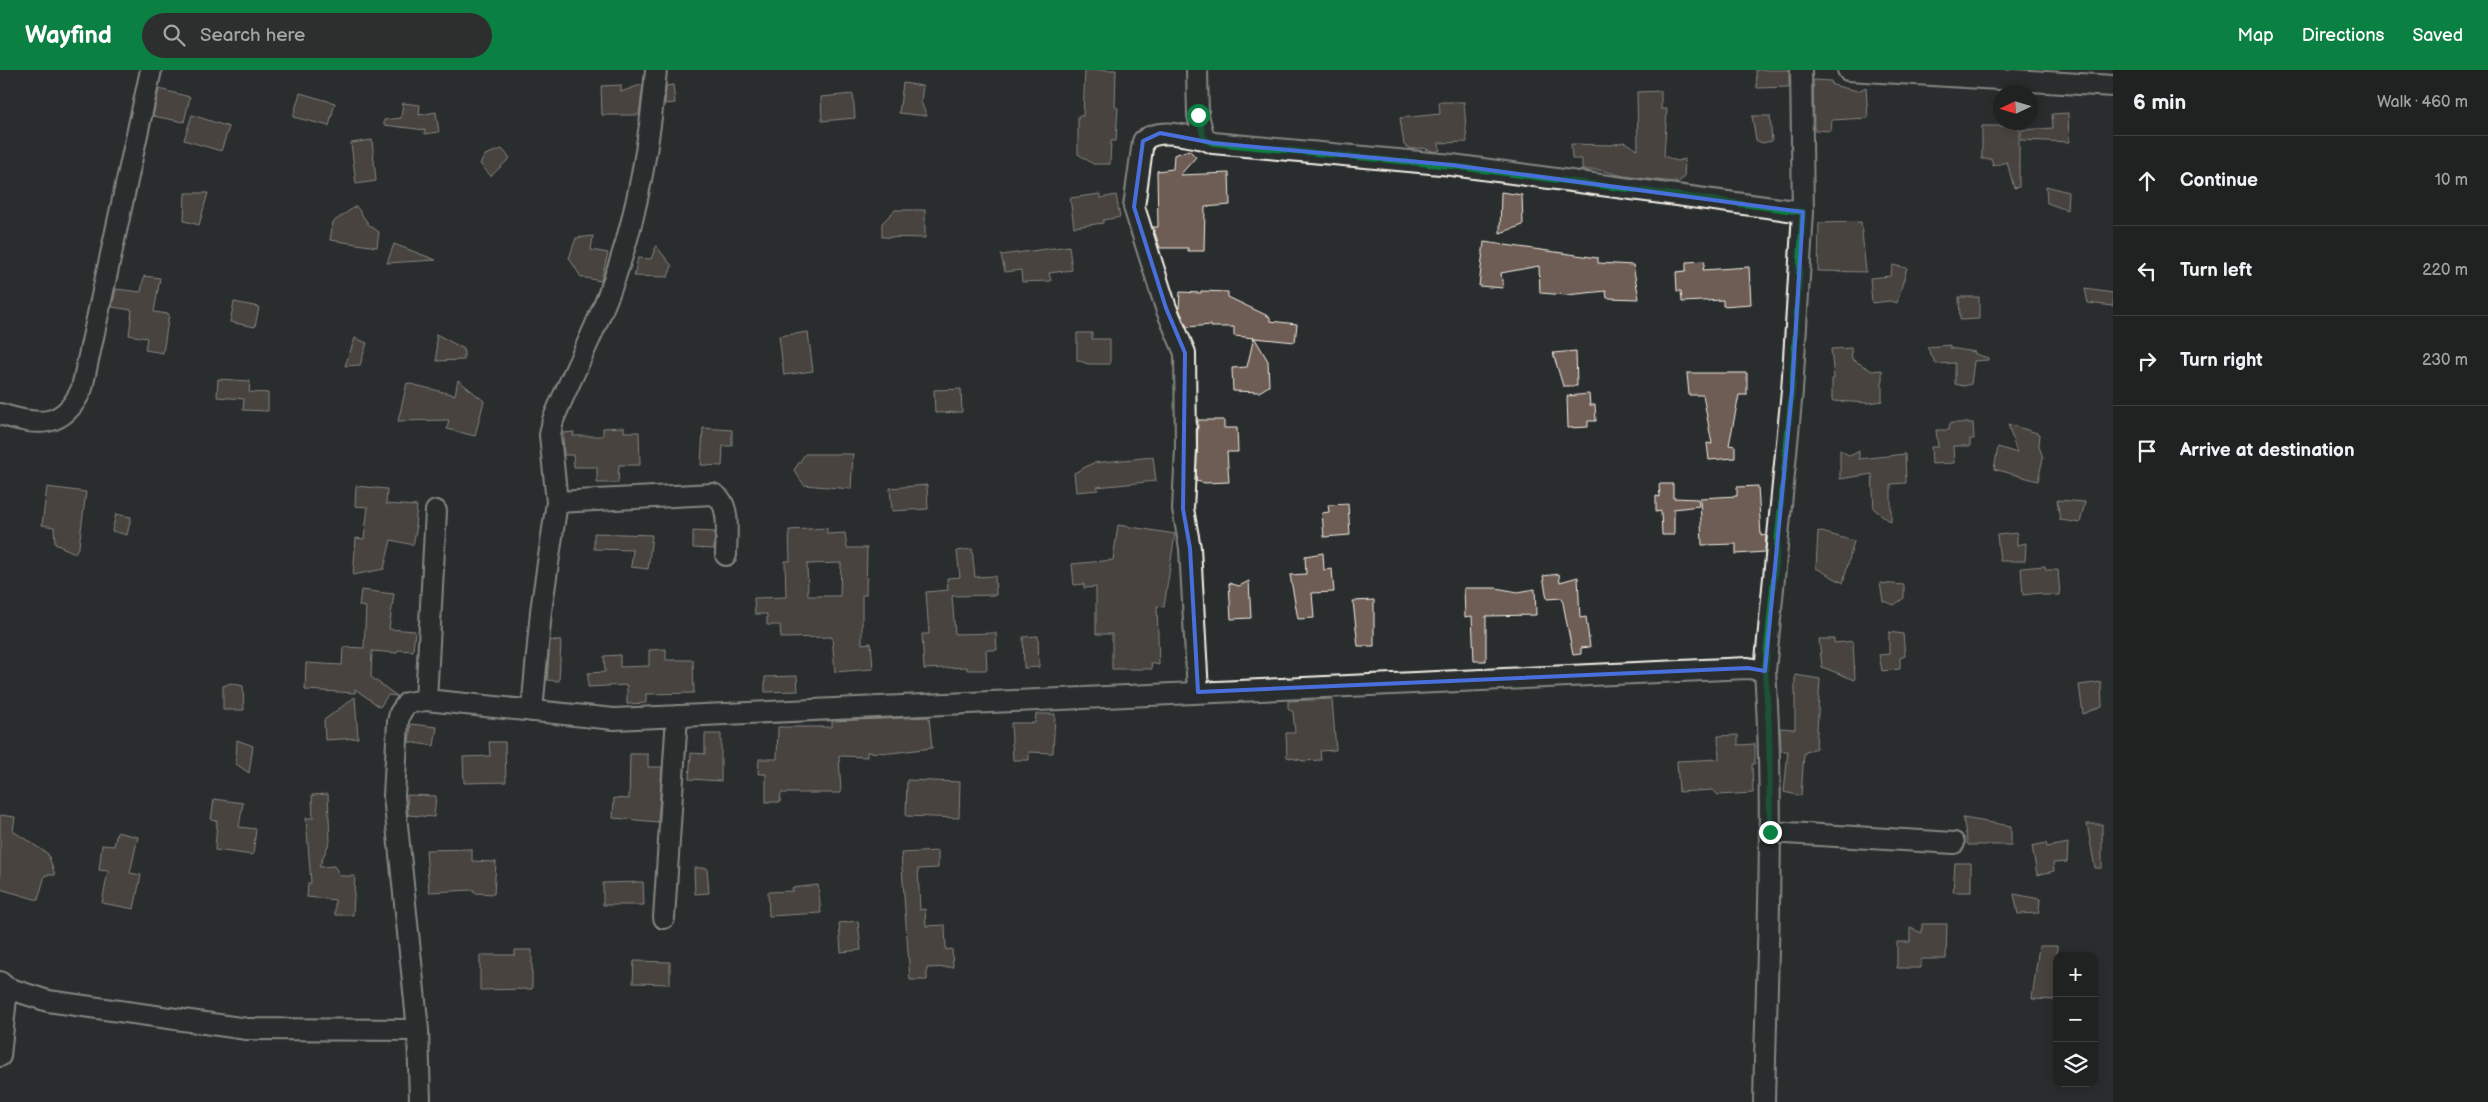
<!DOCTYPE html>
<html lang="en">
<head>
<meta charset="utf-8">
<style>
  body { margin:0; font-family:"Balsamiq Sans",sans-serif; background:#2d2f2f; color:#f1f3f6 }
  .controls { position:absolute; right:15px; bottom:15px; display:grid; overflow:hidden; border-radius:10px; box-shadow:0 2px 12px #0003 }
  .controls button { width:45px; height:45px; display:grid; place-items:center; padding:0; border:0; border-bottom:1px solid #3d3f40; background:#202222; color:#f1f3f6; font:25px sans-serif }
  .compass { position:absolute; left:1993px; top:15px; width:45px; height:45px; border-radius:50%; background:#202222; box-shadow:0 2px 12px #0003; rotate:266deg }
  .stop { position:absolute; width:15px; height:15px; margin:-11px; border:4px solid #0b8043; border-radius:50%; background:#fff }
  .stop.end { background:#0b8043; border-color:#fff; box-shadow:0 1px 5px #0008 }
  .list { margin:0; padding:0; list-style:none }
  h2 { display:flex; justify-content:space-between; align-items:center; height:65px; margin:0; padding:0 20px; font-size:21px }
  h2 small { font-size:16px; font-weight:400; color:#a2a4a5 }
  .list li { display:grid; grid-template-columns:32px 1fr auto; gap:15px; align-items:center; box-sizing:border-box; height:90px; padding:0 20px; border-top:1px solid #3d3f40 }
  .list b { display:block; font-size:19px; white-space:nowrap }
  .list em { font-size:16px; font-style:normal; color:#a2a4a5 }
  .icon { flex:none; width:28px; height:28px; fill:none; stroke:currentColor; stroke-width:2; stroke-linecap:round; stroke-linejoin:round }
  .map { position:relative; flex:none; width:2113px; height:1032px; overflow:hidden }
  header { display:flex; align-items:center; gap:30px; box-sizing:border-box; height:70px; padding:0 25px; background:#0b8043; color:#fff }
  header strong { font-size:24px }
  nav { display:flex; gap:28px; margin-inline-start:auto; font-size:18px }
  .search { width:350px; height:45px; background:#2d2f2f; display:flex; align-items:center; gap:12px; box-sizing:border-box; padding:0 18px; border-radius:28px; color:#a2a4a5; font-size:19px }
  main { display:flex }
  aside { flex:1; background:#202222 }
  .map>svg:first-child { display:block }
  .building { fill:#6e5d55; stroke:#f4f1e8; fill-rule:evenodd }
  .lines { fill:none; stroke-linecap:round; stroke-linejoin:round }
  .minor-casing { stroke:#f4f1e8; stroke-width:24 }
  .minor { stroke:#2a2d2e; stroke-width:20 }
  .route { stroke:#0b8043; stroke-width:6 }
  .marked { fill:none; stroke:#486fdb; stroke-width:4; stroke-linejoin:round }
</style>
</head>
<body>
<header>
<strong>Wayfind</strong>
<div class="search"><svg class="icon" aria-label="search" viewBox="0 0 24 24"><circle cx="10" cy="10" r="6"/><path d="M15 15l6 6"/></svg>Search here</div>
<nav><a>Map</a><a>Directions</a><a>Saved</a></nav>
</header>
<main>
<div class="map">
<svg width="2113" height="1032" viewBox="0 0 2113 1032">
  <rect width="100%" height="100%" fill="#2a2d2e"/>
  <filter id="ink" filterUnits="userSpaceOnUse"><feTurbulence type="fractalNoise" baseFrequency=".02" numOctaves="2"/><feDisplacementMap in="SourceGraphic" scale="10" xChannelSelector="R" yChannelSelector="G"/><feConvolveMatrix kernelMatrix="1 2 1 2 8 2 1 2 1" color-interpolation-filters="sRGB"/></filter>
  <g filter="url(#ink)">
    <path class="building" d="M1085,0h31l-1,37 3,1 -2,33h-5l-1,23h-17l-15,-10v-38h5z
      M1756,0h33v17l-32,1z
      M1813,10l18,1 1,4 26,6 8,-4 2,31 -36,2 -1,11 -17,-1z
      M903,13l20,3 -2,16 6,14 -28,-3z
      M643,14l-4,31h-37l-1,-29 20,-1v7z
      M673,15l2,18 -10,1 1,-18z
      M159,19l31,8 -6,25 -31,-6z
      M1661,21v18h6l-3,47 13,5 8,-2 -1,19 -6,4 -14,-1 -41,-5 -23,-6h-18v-11h-10l-1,-15 40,1 13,-3 14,8 -1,-58z
      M300,23l35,10 -6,23 -36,-9z
      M853,24l2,24 -33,3 -1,-24z
      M1439,32h25l3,40 -28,1 1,7 -5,2 -12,-4 -13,1 -6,-4 -4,-27 40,-4z
      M403,33l17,2 -1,10 17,-3 3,20 -14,2v-4l-41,-5v-5l17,-2z
      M2068,43l1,29 -48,-2v-10l32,-2 -1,-14z
      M192,45l37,12 -8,24 -37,-11z
      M1752,46h18l2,25 -10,2 -6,-3z
      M1982,56h37v61l-5,1 -7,-26 -14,4 -2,-7h-9z
      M372,70l4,41 -20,3 -5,-41z
      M502,79l8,9 -19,18 -11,-12 5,-9z
      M1189,80l7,7 -16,18 49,-2 1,32 -25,2 -1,44h-16v-3h-28l-7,-21h5l-1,-56 16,-2 1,-14z
      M2046,116l22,6 -1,18 -20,-7z
      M1501,122l21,3 1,30 -23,8z
      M185,123h23l-9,32 -15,-4z
      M1100,124v4l16,-3 4,22 -17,3v3l-29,4 -4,-29z
      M356,136l13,19 10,7 -2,15 -47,-7 3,-18z
      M895,140h30v28l-43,-1v-14z
      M1861,152l5,50 -48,-1 1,-48z
      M593,166l-2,14 17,3 -7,28 -20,-4 -12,-19 7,-20z
      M1484,172l114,16v5l35,2 6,34 -32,-1 -1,-7 -39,4 -27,-2 -1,-27 -38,7 2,15 -24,-2z
      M394,174l42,16 -49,3z
      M656,176l16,20 -4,11 -34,-1 4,-18 13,1z
      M1069,176l3,24 -23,3 2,8 -29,1 -1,-12 -16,2 -4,-17z
      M1705,191l-2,9 46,-3 2,37 -28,2v-6l-41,2 -1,-11h-4l-1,-19 10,-1v-9z
      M1893,195l14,3 -10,35 -7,-2 -18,2 -2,-25 20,-2z
      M144,206l16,2 -6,34 15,2 -6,39 -18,-3 2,-12 -18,-3 3,-25 -20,-3 4,-18 25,3z
      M2085,219l28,4v13l-25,-3z
      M1201,221l27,1v5l42,20v4l27,3 -2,18 -61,-6v-9h-23v-2l-24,2 -8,-18 1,-17 21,1z
      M1959,227h20v22l-19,1z
      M234,232l25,5 -4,20 -25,-5z
      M808,262l5,39 -29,4 -5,-39z
      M1077,263h15v6h18v25h-22l-11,-4z
      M436,264l28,15v11l-27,1z
      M1254,267l14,24 1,25 -10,6 -26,-1 -1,-23 15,-1z
      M355,268l12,5 -7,22 -15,1z
      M1950,275v3l25,4v2l13,4v2l-14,1 -3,23 -7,2 -9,-2v-21l-19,1 -9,-17z
      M1851,278l1,11 20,12 10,-1v31l-13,2 -37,-2v-22h2l-3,-30z
      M1576,281l1,35h-14l-10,-33z
      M1687,303h60v22h-8l-10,50 6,1v12l-26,2 -2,-17 5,1 -9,-49h-14z
      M218,309l32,2 -1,11 19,1v18l-25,-1 1,-11 -27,-2z
      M458,310l26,21 -9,35 -28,-7 2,-9 -51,1 9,-38 48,12z
      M961,319l1,23 -27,1 -1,-23z
      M1589,324l1,11h5l1,16h-8v6l-20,1 -1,-32z
      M1198,350h26v8h13l1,24h-11l2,30 -24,1 -9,-2z
      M1950,353h23l1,16h-4v7h-17l1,17 -22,1 -1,-17h7l-2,-17h13z
      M2008,354l32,10 -1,12 4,12 -5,23 -44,-12 4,-22 19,6z
      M624,357v5h15l1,33h-21l-1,18h-21v-16h-23l-1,-12h-9l-1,-22 11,-1 -1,4h30v-8z
      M703,358l29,2v16h-9l-1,20 -21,-1z
      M1840,380l10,6 9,-5v8l46,-5 1,29 -15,1v38l-17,-13 -2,-35 -32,5z
      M805,384h48l-2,35 -47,-4 -10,-15z
      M1153,387l3,24 -59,6 1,3 -22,2 -2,-19 19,-10z
      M1659,414h14v14l25,1 1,7 -25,3v26h-12l-1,-24 -5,1v-16l4,1z
      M927,415l1,24 -36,2 -2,-23z
      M356,416l31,3 -1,15 31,2 -2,20h2l-4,19 -22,-5 -7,29 -31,6 3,-37 8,1 4,-32 -13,-1z
      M1758,416l3,50 5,-1 -1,17 -29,2v-10l-34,1 -2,-47 37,-2v-9z
      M47,417l39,5 -7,54 -4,7 -20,-9 -1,-17 -12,-2z
      M2057,430l28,2 -5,21 -20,-3z
      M1348,434l2,31 -26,2 -2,-24 7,-1 -1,-7z
      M116,444l15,3 -4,18 -15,-4z
      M1118,455l57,9 -11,73 -7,-1 2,59 -8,-2 1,6h-40v-35h-16v-47l-12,1v-4l-10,1 -2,-21 41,-4z
      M827,458v6l18,-1 2,15h20l-1,47h-4v49l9,-1 2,26 -38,3 -3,-35 -51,1 -1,-13h-13v-11h-12l-1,-16 32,-1 -1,-36h5l-1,-31zM841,493l-1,33h-32l-1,-32z
      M693,461l22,1 -1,17 -21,-1z
      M1818,461l36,10 -11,42 -27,-15z
      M594,463l58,2 -4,34 -17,-2 2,-17 -39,-1z
      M2017,463v12l9,-2 -1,18h-25l-3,-26z
      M972,479l3,28 20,-1 1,19 -44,1 3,38 41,-1 1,17h-11l1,20h-20v-3l-43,2 -2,-35h7l-3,-42 22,-2 -1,-12 13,-1 -3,-26z
      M1323,483l1,17 8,-1 2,23 -22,1 2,25 -16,1 -8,-44 16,-1 -1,-18z
      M2045,496l1,4h12l2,25h-18l-1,-2 -18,2 -2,-27z
      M1559,504l1,8 18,-5 2,41 6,-1 4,30 -9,1v6l-8,1 -11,-57 -15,1 -4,-23z
      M1249,511l2,37 -20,1 -2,-36 10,3z
      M1880,513l24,2v13l-10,7 -11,-4z
      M1464,518h32l22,4 17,-3 1,26 -50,1v45h-12l-2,-45 -7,1z
      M361,520l33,4 -5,35 26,2 -2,20 -15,-1 -1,3 -25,-2 -1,26 26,19 -9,-1 -8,12 -25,-18v4l-50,-3 1,-27 36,2 1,-18 21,1 2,-41 -7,-1z
      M1374,530v46h-16l-5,-45z
      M1889,562l14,2 2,22 -5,2v11l-18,2 -3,-16 10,-1z
      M1038,566l1,31 -15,1 -1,-31z
      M1819,569h15v4l19,-2 2,39 -33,-13z
      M550,570l11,1 -2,40 -12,-1z
      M666,579v11h27l1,33 -48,1v9l-19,1v-19l-39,2v-14l17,-1 -1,-16 16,-1v12l29,-1v-16z
      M1795,605l25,4 -4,69 -12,5 -3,43 -17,-4 4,-41h-7l-1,-23 15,1z
      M797,606l1,15 -33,1v-15z
      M2101,612l1,24 -19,8 -4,-29z
      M231,613l12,3 1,24h-21v-24z
      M355,627l3,41 -33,2 -1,-20z
      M1332,629l4,51 -16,1 1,9 -17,1 -17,-4 -1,-24h9l-2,-21 -5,-3v-8z
      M1036,644h19l-2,39 -24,-1v8h-16l-2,-37h24z
      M929,647l3,31 -41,5 -24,-1v5l-28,-1 2,37h-60l-1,9h-14v-28h-8l1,-15h18l1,-32h54v-6z
      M411,654l26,3 -3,19 -25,-4z
      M705,664h16v47l-32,-2 2,-26 14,1z
      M1738,665v10l17,-1v20h-3l1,29 -35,2 -5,-5 -34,2 -2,-31 42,-2 -1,-23z
      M237,670l16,6 -4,27 -13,-9z
      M489,672h16l1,40 -42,1 -1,-26 27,-1z
      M630,684h18v13h14l-4,55 -45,-4 1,-20 15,1z
      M907,710l53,2 -1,36 -53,-2z
      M328,724l2,47 -11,26 15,-1 7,10h14l-2,39h-18v-15l-28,-3 1,-14h3l-5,-65h7l-1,-23z
      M407,725l29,1 -2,21 -26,-2z
      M214,729l29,4 -4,24 17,2 -3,26 -38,-5 2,-29 -6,-1z
      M0,745l15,2 -2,14 35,23 7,21h-10l-7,25 -38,-11z
      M1963,748l48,8v19h-43z
      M2087,754h15v44h-7z
      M117,762l21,5 -8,36 11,2 -7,34 -32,-6 6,-32 -9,-1 3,-25 12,1z
      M2046,773l1,4 21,-4 -1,19 -14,1 1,8 -17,4 -5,-29z
      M472,779v12l24,1 -2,32 -20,-1v-3l-45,2 -3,-42z
      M938,781v17l-20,1 2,41 5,-1 1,17 19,-1 1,25 6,-1 1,18 -26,1v12h-17l-9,-127z
      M1955,793h16v29h-18z
      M694,798h13l2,25 -14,1z
      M643,812l1,23h-41v-22z
      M818,815l3,28 -52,3 -1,-24 25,-1 -1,-3z
      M2014,824l26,5 -1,14 -21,1z
      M858,851l3,29 -20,2 -2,-29z
      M1922,854h25l-1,35h-25v9h-24v-26h13v-14l12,5z
      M2039,876h18v54l-25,-1z
      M515,880h17v39l-52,1v-35h35z
      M634,891l36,1v22l-37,-1z"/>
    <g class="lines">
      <defs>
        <path id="minor" d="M1197,0l1,45 6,24 9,4 239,22 351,47
          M1848,0l265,16
          M0,344c38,12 64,15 82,-26l69,-318
          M557,432l156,-8c19,8 13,43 13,61
          M1765,601l27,-280 11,-179 -2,-142
          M1198,622l-8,-144 -7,-39 3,-60 -1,-96 -19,-45 -32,-101 9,-66c15,-14 43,-5 61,-2
          M426,630l10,-189
          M532,641l9,-100 16,-109 -7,-67 3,-15c20,-47 44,-93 61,-140 24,-67 36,-140 42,-210
          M1770,762l184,11
          M664,848l13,-202
          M0,912l7,6 41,13 199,28 171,1 2,72
          M418,960l-24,-234 4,-74 2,-9 7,-10 19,-3 188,19 1134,-51 17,3c10,143 2,287 -1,431
          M0,986l7,-68"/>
      </defs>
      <use href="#minor" class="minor-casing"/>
      <use href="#minor" class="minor"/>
    </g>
  </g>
  <g class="lines" filter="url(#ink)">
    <path class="route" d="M1198,45l6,24 9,4 239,23 351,46 -11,179 -27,279 4,58 1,104"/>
  </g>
  <path d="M0 0H2113V1032H0ZM1160,63l53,10 239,22 351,47 -11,179 -27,280 -17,-3 -550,24 -8,-144 -7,-39 2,-156 -19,-45 -32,-101 9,-66z" fill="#2a2d2e" fill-opacity=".55" fill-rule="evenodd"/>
  <path class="marked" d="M1160,63l53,10 239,22 351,47 -11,179 -27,280 -17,-3 -550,24 -8,-144 -7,-39 2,-156 -19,-45 -32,-101 9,-66z"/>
</svg>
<div class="controls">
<button>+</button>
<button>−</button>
<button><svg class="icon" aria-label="layers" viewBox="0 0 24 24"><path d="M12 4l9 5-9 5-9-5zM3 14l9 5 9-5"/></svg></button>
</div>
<svg class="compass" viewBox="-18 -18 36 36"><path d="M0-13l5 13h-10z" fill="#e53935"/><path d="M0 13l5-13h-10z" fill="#a2a4a5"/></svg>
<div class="stop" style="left:1198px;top:45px"></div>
<div class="stop end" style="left:1770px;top:762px"></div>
</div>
<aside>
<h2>6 min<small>Walk · 460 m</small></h2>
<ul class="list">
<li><svg class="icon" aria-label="ahead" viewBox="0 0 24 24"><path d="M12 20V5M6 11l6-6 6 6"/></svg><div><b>Continue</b></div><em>10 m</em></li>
<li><svg class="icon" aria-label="left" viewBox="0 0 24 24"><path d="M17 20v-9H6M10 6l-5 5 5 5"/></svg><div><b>Turn left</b></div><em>220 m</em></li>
<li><svg class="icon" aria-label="right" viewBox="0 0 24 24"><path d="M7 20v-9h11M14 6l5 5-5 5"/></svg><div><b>Turn right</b></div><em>230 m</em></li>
<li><svg class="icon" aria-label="arrive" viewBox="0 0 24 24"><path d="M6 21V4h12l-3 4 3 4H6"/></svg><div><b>Arrive at destination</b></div></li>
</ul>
</aside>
</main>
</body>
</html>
